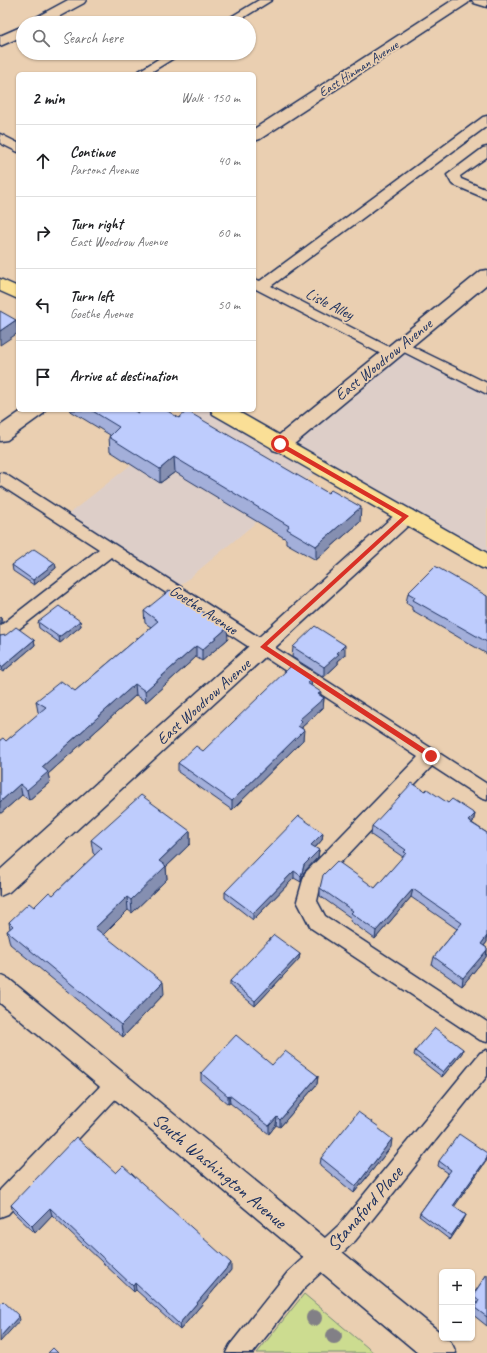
<!DOCTYPE html>
<html lang="en">
<head>
<meta charset="utf-8">
<style>
  body { margin:0; font-family:Caveat,sans-serif; background:#f2f2f2; color:#202124 }
  .controls { position:absolute; right:12px; bottom:12px; display:grid; overflow:hidden; border-radius:6px; box-shadow:0 1px 3px #0004 }
  .controls button { width:36px; height:36px; display:grid; place-items:center; padding:0; border:0; border-bottom:1px solid #e0e0e0; background:#fff; color:#202124; font:20px sans-serif }
  .stop { position:absolute; width:12px; height:12px; margin:-9px; border:3px solid #d93025; border-radius:50%; background:#fff }
  .stop.end { background:#d93025; border-color:#fff; box-shadow:0 1px 4px #0008 }
  .list { margin:0; padding:0; list-style:none }
  h2 { display:flex; justify-content:space-between; align-items:center; height:52px; margin:0; padding:0 16px; font-size:17px }
  h2 small { font-size:13px; font-weight:400; color:#757577 }
  .list li { display:grid; grid-template-columns:26px 1fr auto; gap:12px; align-items:center; box-sizing:border-box; height:72px; padding:0 16px; border-top:1px solid #e0e0e0 }
  .list b { display:block; font-size:15px; white-space:nowrap }
  .list p { margin:0; font-size:13px; white-space:nowrap; color:#757577 }
  .list em { font-size:13px; font-style:normal; color:#757577 }
  .icon { flex:none; width:22px; height:22px; fill:none; stroke:currentColor; stroke-width:2; stroke-linecap:round; stroke-linejoin:round }
  .map { position:relative; flex:none; width:487px; height:1353px; overflow:hidden }
  .search { position:absolute; background:#fff; box-shadow:0 1px 3px #0004; left:16px; top:16px; width:240px; height:44px; display:flex; align-items:center; gap:10px; box-sizing:border-box; padding:0 14px; border-radius:22px; color:#757577; font-size:15px }
  .panel { position:absolute; background:#fff; box-shadow:0 1px 3px #0004; left:16px; top:72px; width:240px; height:340px; border-radius:6px }
  .map>svg:first-child { display:block }
  .built { fill:#ddcec8 }
  .green { fill:#ccdc90; stroke:#748677 }
  .lines { fill:none; stroke-linecap:round; stroke-linejoin:round }
  .service-casing { stroke:#1b2f5e; stroke-width:3 }
  .minor-casing { stroke:#1b2f5e; stroke-width:3 }
  .primary-casing { stroke:#1b2f5e; stroke-width:3 }
  .service { fill:#eacfb1; fill-rule:evenodd }
  .minor { fill:#eacfb1; fill-rule:evenodd }
  .primary { fill:#fadf96; fill-rule:evenodd }
  .tree { fill:#828086 }
  .wall { fill:#a3afda; stroke:#1b2f5e }
  .shaded-wall { fill:#858fb1; stroke:#1b2f5e }
  .building { fill:#beccfd; stroke:#1b2f5e }
  .route { fill:#d93025 }
  .labels { text-anchor:middle; stroke-width:3.5; stroke-linejoin:round; paint-order:stroke }
  .far-street-label { font-size:13px; fill:#1b2f5e; stroke:#eacfb1 }
  .street-label { font-size:16px; fill:#1b2f5e; stroke:#eacfb1 }
  .near-street-label { font-size:19px; fill:#1b2f5e; stroke:#eacfb1 }
</style>
</head>
<body>
<div class="map">
<svg width="487" height="1353" viewBox="0 0 487 1353">
  <rect width="100%" height="100%" fill="#eacfb1"/>
  <filter id="ink" filterUnits="userSpaceOnUse"><feTurbulence type="fractalNoise" baseFrequency=".025" numOctaves="2"/><feDisplacementMap in="SourceGraphic" scale="8" xChannelSelector="R" yChannelSelector="G"/><feConvolveMatrix kernelMatrix="1 2 1 2 8 2 1 2 1" color-interpolation-filters="sRGB"/></filter>
  <g filter="url(#ink)">
    <path class="built" d="M398,341l89,45v176l-166,-94 -146,122 -114,-70 139,-110h20l57,32z"/>
    <path class="green" d="M304,1294l70,59h-117z"/>
    <g class="lines">
      <defs>
        <path id="service" d="M259,0h13l-37,23h-14z
          M168,53h14l-34,21h-14z
          M487,116v10l-216,160 124,64 2,3 -2,3 -5,2 -5,-2 -131,-68v-9l6,2 223,-164z
          M0,134l18,9v9l-18,-9z
          M487,147v10l-27,19 1,3 26,11v9l-35,-15 -5,-9 36,-27z
          M401,341l86,42v11l-91,-46 -2,-3 2,-3z
          M0,473l5,1 482,310v16l-6,-2 -49,-32 -111,117 -4,18 8,15 162,106v20l-7,-2 -169,-112 -14,-27 8,-28 113,-116 -307,-200 -105,82 -6,2v-15l99,-77 -99,-64z
          M487,1050v26l-132,165 -51,47 -51,65h-27l4,-8 58,-73 51,-47 141,-172z
          M116,1074l7,3 3,7 -3,7 -115,123 -8,3v-27l109,-113z"/>
        <path id="minor" d="M68,0h18l-2,3 -37,20h-18l2,-3z
          M453,0h17l-2,3 -208,136 -6,2v-12z
          M472,0h15v7l-13,-4z
          M23,26v10l-23,10v-10z
          M487,270v14l-200,166 -7,2 -7,-2 -3,-5 3,-5 208,-169z
          M23,410h22l-2,4 -36,26 -7,1v-15z
          M406,509l7,2 3,5 -3,5 -404,371 -9,4v-26l399,-359z
          M0,975l9,4 433,355v4c9,0 11,8 14,15h-38l-418,-350z"/>
        <path id="primary" d="M0,279l18,8v12l-18,-8z
          M211,410h24l252,143v17l-7,-3 -267,-153z"/>
      </defs>
      <use href="#service" class="service-casing"/>
      <use href="#minor" class="minor-casing"/>
      <use href="#primary" class="primary-casing"/>
      <use href="#service" class="service"/>
      <use href="#minor" class="minor"/>
      <use href="#primary" class="primary"/>
    </g>
    <g class="tree">
      <circle cx="314" cy="1318" r="8"/>
      <circle cx="334" cy="1336" r="8"/>
    </g>
    <path class="wall" d="M69,410h65l226,112 -44,38 -30,-17v-4l-111,-67 -15,11 -50,-32 -1,-14 1,-2z
      M55,563l1,5 -22,17 -21,-14 -1,-6z
      M408,593l79,3v58l-75,-44v-3l-6,-4z
      M144,611l84,28 -26,22 -6,-4 -50,45 -10,-7 -88,79 2,8 -21,18 -7,-5 -22,19v-74l6,1 34,-28 -2,-1 -2,-11 39,-10 76,-64 -6,-4z
      M80,621l1,5 -21,17 -21,-15 -1,-6z
      M0,636l34,4 1,5 -32,27 -3,-2z
      M293,647l52,8 -7,6v3l-14,13 -32,-20z
      M312,679l-1,7 9,10 4,2 -1,10 -21,19 1,13 -71,70 -54,-38v-9l25,-12z
      M425,791l23,12 27,11 -2,8 -1,1 15,10v109l-3,4 3,2v6l-1,3 -24,29 -30,-21 2,-8 23,-28 -46,-32 -36,42 -25,-18 1,-3 -31,-22v-8h55l28,-31 -32,-22 1,-9z
      M190,831v13l-24,23 1,12 -35,34 -4,-3 -25,25 61,59 -41,43 -113,-93 -3,-13 3,-2 -1,-7 44,-27 42,-40 -2,-2 -2,-13z
      M323,833l-1,7 -7,8 4,2 -1,7 -14,15 -3,10 -7,-4 -41,42 -28,-22v-6z
      M300,954l-1,5 -44,47 -25,-20v-5z
      M463,1049l-1,4 -20,24 -28,-22 1,-4z
      M272,1065l46,11 -1,8 -37,43 -4,-2 -7,9 -39,-31 -2,1 -27,-23v-8z
      M379,1129l12,18 -37,46 -34,-28 1,-7z
      M487,1153v7l-33,46 12,9 -2,4 -14,21 -31,-24 1,-3 28,-40 -10,-7 1,-5z
      M116,1173l115,97 -51,60 -44,-40 -2,2 -82,-77 -17,18 -22,-21 -2,-7z
      M487,1274v52l-15,-12 4,-8 -4,-3v-6l1,-2z"/>
    <path class="shaded-wall" d="M16,320l2,13 -18,12v-14z
      M174,457l1,15 -15,11v-14z
      M361,507l-1,15 -44,38v-14z
      M55,563l1,5 -22,17 -1,-5z
      M1,617l1,5 -2,3v-7z
      M80,621l1,5 -21,17 -1,-6z
      M227,628l1,11 -26,22v-11z
      M34,640l1,5 -32,27 -1,-5z
      M345,645v10l-7,6v3l-14,13v-10l13,-14z
      M196,646v11l-50,45 -1,-11z
      M312,679l-1,10 -4,-6z
      M135,684l1,11 -88,79 2,8 -21,18 -2,-10 15,-23z
      M321,692l-1,9 4,-3 -1,10 -21,19v4l-4,-5 2,-7 18,-25z
      M304,730l-1,10 -71,70v-9z
      M20,784l2,11 -22,19v-12z
      M475,814l-2,8 -7,7 2,-8z
      M190,831v13l-24,23 1,12 -35,34 -1,-13 28,-39z
      M323,833l-1,7 -11,12v-7z
      M319,850l-1,7 -14,15 -3,10v-6l3,-11z
      M294,871v7l-41,42v-7z
      M413,889l-2,8 -36,42 1,-8z
      M127,897l1,13 -31,31 -2,-13z
      M487,936v6l-8,10 2,-8z
      M487,950l-1,7 -24,29 1,-8z
      M300,954l-1,5 -44,47v-5z
      M163,982l1,12 -41,43 -2,-12z
      M463,1049l-1,4 -20,24 1,-5z
      M318,1076l-1,8 -37,43v-7z
      M229,1095l1,8 -2,1v-8z
      M277,1117l-1,8 -7,9v-8z
      M392,1139l-1,8 -37,46 2,-7z
      M487,1158v2l-35,50 1,-4z
      M50,1208l2,7 -17,18 -3,-7z
      M466,1215l-2,4 -14,21 1,-4z
      M231,1263v7l-51,60 -1,-6z
      M135,1283l1,7 -2,2 -1,-6z
      M19,1316l1,4 -20,22v-5z"/>
    <path class="building" d="M0,311l16,9 -16,11z
      M91,410h43l5,3 3,-3h24l13,8 8,-7 141,82 3,-3 30,17 -45,39 -29,-17 2,-3 -115,-69 -14,12 -51,-32 10,-10z
      M34,549l21,14 -22,17 -21,-15z
      M435,566l52,30v46l-74,-42 2,-3 -7,-4z
      M170,590l57,38 -25,22 -6,-4 -51,45 -10,-7 -93,83 6,5 -21,18 -7,-6 -20,18v-62l3,-2 3,3 40,-34 -10,-6 25,-20 14,10 83,-70 -14,-10z
      M59,606l21,15 -21,16 -21,-15z
      M315,626l30,19 -8,8 2,1 -15,13 -31,-20z
      M16,627l18,13 -32,27 -2,-2v-29l6,-1z
      M291,666l21,13 -5,4 14,9 -3,2 6,4 -24,21 2,2 -4,5 6,4 -72,71 -54,-38 18,-17 7,5z
      M412,783l13,8 2,-2 21,14 4,-4 23,15 -7,7 19,12v103l-6,8 6,4v2l-24,28 -29,-21 28,-34 -49,-34 -37,42 -25,-18 2,-2 -33,-23 3,-13 14,-14 38,27 31,-35 -2,-1 2,-2 -34,-24z
      M141,795l49,36 -31,30 7,5 -35,34 -4,-3 -32,31 68,54 -42,43 -114,-94 6,-5 -4,-4 20,-19 5,4 15,-15 4,3 49,-47 -11,-8z
      M299,816l24,17 -12,12 8,5 -15,15 -3,11 -7,-5 -41,42 -28,-21z
      M274,935l26,19 -45,47 -25,-20z
      M435,1028l28,21 -20,23 -28,-21z
      M236,1035l36,30 13,-14 33,25 -38,44 -3,-3 -8,9 -40,-31 -1,1 -27,-23z
      M358,1112l21,15 -1,1 14,11 -36,47 -35,-28z
      M459,1134l28,19v5l-34,48 13,9 -15,21 -31,-23 31,-43 -12,-9z
      M76,1137l40,36 7,-7 108,97 -52,61 -44,-41 -2,3 -83,-78 -18,18 -21,-21z
      M487,1274v43l-12,-9 4,-8 -6,-5z
      M3,1301l16,15 -19,21v-33z
      M53,1348l5,5h-10z"/>
  </g>
  <path class="route" d="M278,443h4l127,73 -142,130 166,108v4h-4l-169,-111 142,-130 -124,-71z"/>
  <g class="labels">
    <g class="far-street-label">
      <text transform="translate(358 68) rotate(-33)" y="5">East Hinman Avenue</text>
    </g>
    <g class="street-label">
      <text transform="translate(330 303) rotate(27)" y="6">Lisle Alley</text>
      <text transform="translate(383 359) rotate(-39)" y="6">East Woodrow Avenue</text>
      <text transform="translate(204 609) rotate(33)" y="6">Goethe Avenue</text>
      <text transform="translate(203 701) rotate(-42)" y="6">East Woodrow Avenue</text>
    </g>
    <g class="near-street-label">
      <text transform="translate(220 1170) rotate(40)" y="7">South Washington Avenue</text>
      <text transform="translate(364 1208) rotate(-49)" y="7">Stanaford Place</text>
    </g>
  </g>
</svg>
<div class="controls">
<button>+</button>
<button>−</button>
</div>
<div class="stop" style="left:280px;top:444px"></div>
<div class="stop end" style="left:431px;top:756px"></div>
<div class="search"><svg class="icon" aria-label="search" viewBox="0 0 24 24"><circle cx="10" cy="10" r="6"/><path d="M15 15l6 6"/></svg>Search here</div>
<section class="panel">
<h2>2 min<small>Walk · 150 m</small></h2>
<ul class="list">
<li><svg class="icon" aria-label="ahead" viewBox="0 0 24 24"><path d="M12 20V5M6 11l6-6 6 6"/></svg><div><b>Continue</b><p>Parsons Avenue</p></div><em>40 m</em></li>
<li><svg class="icon" aria-label="right" viewBox="0 0 24 24"><path d="M7 20v-9h11M14 6l5 5-5 5"/></svg><div><b>Turn right</b><p>East Woodrow Avenue</p></div><em>60 m</em></li>
<li><svg class="icon" aria-label="left" viewBox="0 0 24 24"><path d="M17 20v-9H6M10 6l-5 5 5 5"/></svg><div><b>Turn left</b><p>Goethe Avenue</p></div><em>50 m</em></li>
<li><svg class="icon" aria-label="arrive" viewBox="0 0 24 24"><path d="M6 21V4h12l-3 4 3 4H6"/></svg><div><b>Arrive at destination</b></div></li>
</ul>
</section>
</div>
</body>
</html>
